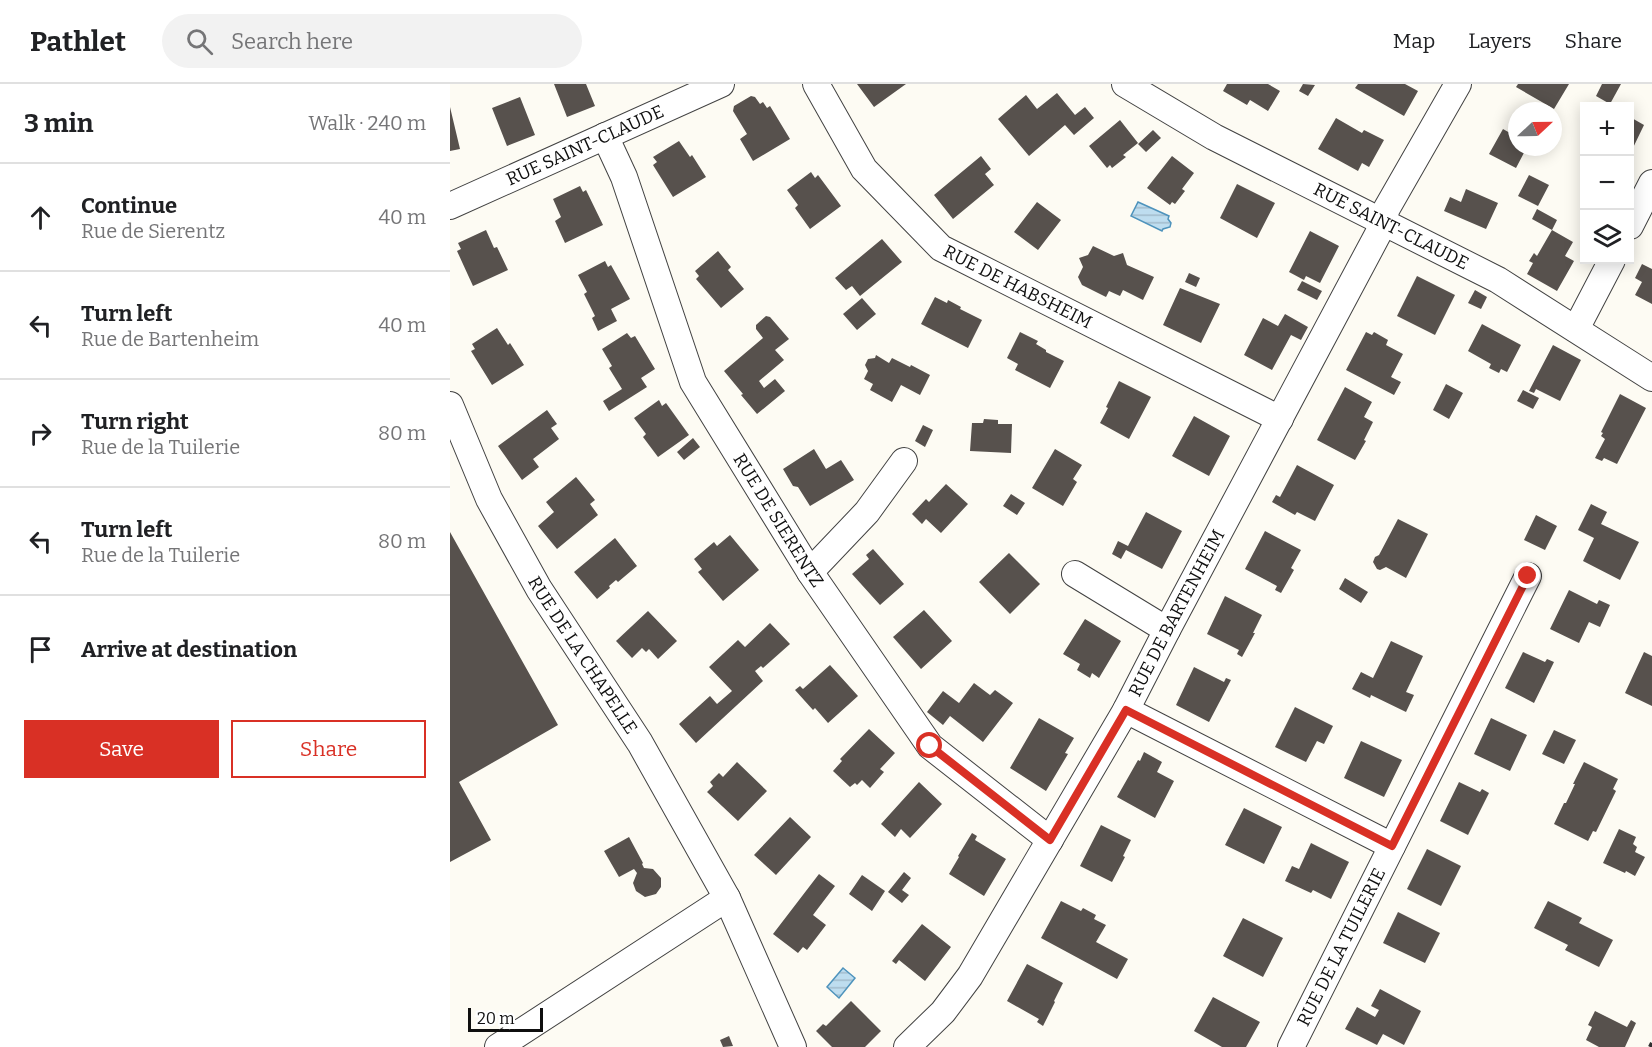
<!DOCTYPE html>
<html lang="en">
<head>
<meta charset="utf-8">
<style>
  body { margin:0; font-family:Bitter,serif; background:#f2f2f2; color:#202124 }
  .controls { position:absolute; right:18px; top:18px; display:grid; overflow:hidden; border-radius:0px; box-shadow:0 3px 15px #0003 }
  .controls button { width:54px; height:54px; display:grid; place-items:center; padding:0; border:0; border-bottom:2px solid #e0e0e0; background:#fff; color:#202124; font:30px sans-serif }
  .compass { position:absolute; left:1058px; top:18px; width:54px; height:54px; border-radius:50%; background:#fff; box-shadow:0 3px 15px #0003; rotate:68deg }
  .scale { position:absolute; left:18px; bottom:15px; width:75px; box-sizing:border-box; padding-left:6px; border:3px solid #0f0f0f; border-top:0; font-size:16px; line-height:21px; white-space:nowrap; color:#0f0f0f; -webkit-text-stroke:4px #fff; paint-order:stroke }
  .stop { position:absolute; width:18px; height:18px; margin:-14px; border:4px solid #d93025; border-radius:50%; background:#fff }
  .stop.end { background:#d93025; border-color:#fff; box-shadow:0 2px 6px #0008 }
  .list { margin:0; padding:0; list-style:none }
  h2 { display:flex; justify-content:space-between; align-items:center; height:78px; margin:0; padding:0 24px; font-size:26px }
  h2 small { font-size:20px; font-weight:400; color:#757577 }
  .list li { display:grid; grid-template-columns:39px 1fr auto; gap:18px; align-items:center; box-sizing:border-box; height:108px; padding:0 24px; border-top:2px solid #e0e0e0 }
  .list b { display:block; font-size:22px; white-space:nowrap }
  .list p { margin:0; font-size:20px; white-space:nowrap; color:#757577 }
  .list em { font-size:20px; font-style:normal; color:#757577 }
  .actions { display:flex; gap:12px; padding:18px 24px }
  .actions a { flex:1; padding:14px 0; border:2px solid #d93025; border-radius:0px; text-align:center; font-size:21px; color:#d93025 }
  .actions .main { background:#d93025; color:#fff }
  .icon { flex:none; width:33px; height:33px; fill:none; stroke:currentColor; stroke-width:2; stroke-linecap:round; stroke-linejoin:round }
  .map { position:relative; flex:none; width:1202px; height:963px; overflow:hidden }
  header { display:flex; align-items:center; gap:36px; box-sizing:border-box; height:84px; padding:0 30px; background:#fff; border-bottom:2px solid #e0e0e0 }
  header strong { font-size:28px }
  nav { display:flex; gap:33px; margin-inline-start:auto; font-size:21px }
  .search { width:420px; height:54px; background:#f2f2f2; display:flex; align-items:center; gap:15px; box-sizing:border-box; padding:0 21px; border-radius:33px; color:#757577; font-size:22px }
  main { display:flex }
  aside { flex:1; background:#fff }
  .map>svg:first-child { display:block }
  .water { fill:url(#water-rules); stroke:#4e93bc; stroke-width:1.5 }
  .building { fill:#57514d }
  .lines { fill:none; stroke-linecap:round; stroke-linejoin:round }
  .minor-casing { stroke:#424242; stroke-width:28 }
  .path { stroke:#313131; stroke-width:4; stroke-dasharray:6 3; stroke-linecap:butt }
  .minor { stroke:#fff; stroke-width:26 }
  .route { stroke:#d93025; stroke-width:8 }
  .labels { text-anchor:middle; stroke-width:6; stroke-linejoin:round; paint-order:stroke }
  .street-label { font-size:18px; fill:#0f0f0f; stroke:#fff }
</style>
</head>
<body>
<header>
<strong>Pathlet</strong>
<div class="search"><svg class="icon" aria-label="search" viewBox="0 0 24 24"><circle cx="10" cy="10" r="6"/><path d="M15 15l6 6"/></svg>Search here</div>
<nav><a>Map</a><a>Layers</a><a>Share</a></nav>
</header>
<main>
<aside>
<h2>3 min<small>Walk · 240 m</small></h2>
<ul class="list">
<li><svg class="icon" aria-label="ahead" viewBox="0 0 24 24"><path d="M12 20V5M6 11l6-6 6 6"/></svg><div><b>Continue</b><p>Rue de Sierentz</p></div><em>40 m</em></li>
<li><svg class="icon" aria-label="left" viewBox="0 0 24 24"><path d="M17 20v-9H6M10 6l-5 5 5 5"/></svg><div><b>Turn left</b><p>Rue de Bartenheim</p></div><em>40 m</em></li>
<li><svg class="icon" aria-label="right" viewBox="0 0 24 24"><path d="M7 20v-9h11M14 6l5 5-5 5"/></svg><div><b>Turn right</b><p>Rue de la Tuilerie</p></div><em>80 m</em></li>
<li><svg class="icon" aria-label="left" viewBox="0 0 24 24"><path d="M17 20v-9H6M10 6l-5 5 5 5"/></svg><div><b>Turn left</b><p>Rue de la Tuilerie</p></div><em>80 m</em></li>
<li><svg class="icon" aria-label="arrive" viewBox="0 0 24 24"><path d="M6 21V4h12l-3 4 3 4H6"/></svg><div><b>Arrive at destination</b></div></li>
</ul>
<div class="actions"><a class="main">Save</a><a>Share</a></div>
</aside>
<div class="map">
<svg width="1202" height="963" viewBox="0 0 1202 963">
  <defs>
    <pattern id="water-rules" width="6" height="5" patternUnits="userSpaceOnUse" patternTransform="scale(1.5)"><rect width="6" height="5" fill="#beddef"/><path d="M0 2.5h6" fill="none" stroke="#a2bccc"/></pattern>
  </defs>
  <rect width="100%" height="100%" fill="#fdfbf3"/>
  <path class="water" d="M688,118l31,14 -1,3 3,4 -1,4 -7,2 -1,2 -31,-15z
    M393,884l12,10 -16,20 -12,-11z"/>
  <path class="building" d="M104,0h32l9,22 -28,11z
    M407,0h49l-32,23z
    M777,0h41l12,7 -12,20 -18,-11 -3,5 -24,-14z
    M853,0l12,1 -7,11 -9,-5z
    M908,0h47l13,7 -14,25 -49,-28z
    M1068,0h51l-15,25 -38,-22z
    M1152,0h19l-11,20 -14,-8z
    M607,9l18,22 10,-8 9,11 -20,17 -9,-10 -36,31 -31,-37 28,-24 11,14z
    M301,12l4,1 5,7 3,-2 4,6 3,-2 20,33 -37,22 -13,-22 7,-5 -14,-23 1,-5z
    M70,13l15,38 -28,11 -15,-38z
    M0,23l10,42 -10,2z
    M1180,33l14,8 -14,29z
    M886,34l26,15 2,-3 20,10 -15,27 -7,-4 -4,8 -40,-22z
    M670,36l18,23 -15,12 3,2 -14,11 -2,-3 -3,3 -18,-22z
    M1053,45l14,8v10h10l-11,21 -27,-14z
    M703,46l8,8 -15,14 -8,-8z
    M229,57l11,16 2,-2 14,22 -33,20 -20,-32 4,-3 -4,-5z
    M531,72l10,13 -6,5 9,11 -41,34 -19,-24z
    M722,72l22,17 -12,16 3,2 -10,13 -3,-2 -2,3 -23,-17z
    M361,88l4,6 3,-3 23,31 -31,23 -15,-21 3,-3 -11,-15z
    M1079,91l20,10 -11,21 -20,-10z
    M787,100l38,19 -18,35 -37,-20z
    M130,102l3,6 3,-2 17,35 -38,18 -10,-22 6,-4 -8,-18z
    M1016,105l32,14 -12,26 -42,-18 6,-14 11,5z
    M587,118l24,18 -23,30 -24,-18z
    M1087,125l20,11 -5,10 21,12 -8,14 9,5 -17,30 -30,-17 6,-11 -4,-2 5,-8 3,3 15,-26 -20,-11z
    M36,146l8,18 3,-1 11,23 -35,16 -16,-35 4,-2 -3,-6z
    M860,147l29,15 -19,37 -14,-7 -2,4 -15,-8z
    M432,155l20,23 -42,34 -8,-10 -6,4 -11,-12z
    M643,162l21,10 9,-3 4,12 27,12 -11,23 -20,-10 -3,6 -11,-5 -3,6 -24,-12 -4,-8 5,-10 -4,-9 9,-3z
    M268,167l13,16 -3,3 16,19 -23,19 -25,-29 3,-3 -4,-5z
    M155,177l3,6 3,-2 19,34 -19,10 6,12 -19,10 -6,-13 3,-2 -11,-22 3,-2 -9,-17z
    M1192,180l10,5v35l-17,-9 7,-13 -7,-4z
    M739,189l11,5 -4,9 -11,-5z
    M967,192l38,19 -20,40 -38,-19z
    M852,197l20,10 -5,9 -20,-10z
    M730,204l40,16 -19,39 -38,-18z
    M1025,206l12,7 -6,12 -13,-6z
    M485,213l12,6 1,-3 13,7 -1,2 22,11 -14,28 -47,-24z
    M412,214l14,16 -19,16 -14,-16z
    M835,230l23,13 -7,13 -10,-5 -19,35 -28,-15 19,-37 15,8z
    M316,232l4,1 19,22 -14,11 9,10 -25,21 5,7 11,-9 10,12 -28,23 -16,-19 2,-1 -19,-23 39,-33 -7,-9v-4z
    M1032,240l39,21 -14,27 -6,-3 -2,4 -10,-5 2,-4 -23,-13z
    M47,244l11,17 2,-2 14,22 -32,20 -21,-34 4,-2 -3,-5z
    M570,248l18,9 -2,3 10,6v2l18,9 -14,27 -35,-18 3,-6 -11,-6z
    M916,248l6,3 2,-3 14,8 -2,5 17,9 -12,23 10,5 -7,13 -48,-25z
    M177,249l4,5 4,-2 20,33 -14,9 6,9 -38,24 -6,-10 19,-12 -13,-21 3,-2 -10,-17z
    M1103,261l28,15 -21,41 -24,-12 -2,4 -5,-2z
    M426,271l13,8 3,-5 18,9 1,-2 19,10 -10,20 -19,-10 -9,17 -22,-12 3,-6 -9,-5 4,-8 -3,-6 3,-6 7,-1z
    M669,297l32,16 -22,42 -29,-16 8,-15 -2,-1z
    M996,300l17,9 -14,26 -16,-9z
    M895,303l27,15 -8,15 9,5 -9,18 2,1 -11,19 -38,-20z
    M1073,306l16,8 -6,11 -16,-8z
    M1170,310l26,14 -29,56 -13,-6 -2,3 -7,-3 10,-19 -4,-3 2,-3 -2,-1z
    M209,316l3,6 4,-3 23,32 -31,22 -15,-20 3,-3 -12,-16z
    M97,326l10,14 -6,4 8,11 -26,20 6,8 -17,13 -24,-34z
    M744,332l36,20 -21,40 -37,-20z
    M534,335l14,1v4h14l-1,29 -41,-2 2,-28h11z
    M473,341l10,5 -8,17 -10,-6z
    M243,354l7,9 -16,13 -7,-8z
    M364,365l12,20 15,-9 13,20 -44,26 -12,-19 -5,-1 -10,-17z
    M605,365l27,16 -9,14 4,3 -14,24 -31,-18z
    M847,381l37,20 -19,36 -18,-9 -2,3 -23,-13 4,-7 4,2z
    M126,393l19,23 -5,4 8,11 -41,34 -19,-23 16,-14 -8,-10z
    M496,400l22,20 -27,29 -15,-14 -4,5 -10,-10 14,-15 3,3z
    M561,410l14,9 -8,12 -14,-9z
    M1141,420l16,8 -6,12 38,18 -19,38 -37,-19 11,-23 -16,-8z
    M696,428l36,19 -20,38 -36,-19 -5,9 -9,-5 6,-13 10,5z
    M1086,431l21,11 -12,24 -21,-10z
    M948,435l30,15 -22,44 -20,-11 -6,3 -3,-1 -4,-7 2,-5 4,-2z
    M815,447l36,19 -10,18 3,2 -13,23 -6,-3 2,-4 -32,-17z
    M0,448l108,193 -99,57 32,58 -41,22z
    M280,451l29,35 -36,31 -25,-29 4,-3 -8,-10 20,-17 3,4z
    M165,454l22,28 -19,16 -2,-2 -7,6 1,2 -13,11 -23,-27z
    M423,465l31,35 -24,21 -28,-31 17,-15 -3,-4z
    M559,469l31,31 -30,30 -31,-32z
    M895,494l23,14 -7,11 -22,-14z
    M1119,506l28,14 2,-4 11,5 -10,22 -11,-5 -10,21 -29,-14z
    M775,512l37,19 -9,18h2l-13,24 -5,-3 2,-4 -32,-16z
    M474,526l28,31 -31,28 -28,-32z
    M198,527l29,30 -19,18 -9,-10 -3,3 -4,-4 -10,10 -16,-17z
    M635,535l36,22 -22,37 -7,-5 -2,5 -13,-8 3,-6 -17,-10z
    M320,539l20,21 -27,24 -2,-2 -6,5 8,10 -67,62 -17,-19 31,-28 7,8 15,-13 -23,-24 29,-27 7,7z
    M941,557l32,15 -17,36 8,3 -8,17 -35,-17 -1,3 -18,-9 9,-17 12,6z
    M1073,568l22,10 2,-3 7,3 -20,41 -29,-15z
    M1194,568l8,4v50l-27,-13z
    M380,581l28,31 -30,27 -13,-15 -2,2 -18,-20 5,-4 3,3z
    M744,583l30,15 2,-4 5,2 -22,42 -33,-17z
    M524,599l16,12 5,-5 18,13 -30,39 -33,-26 -7,9 -16,-13 16,-21 16,12z
    M845,623l38,19 -9,18 -7,-3 -11,21 -31,-15z
    M589,634l35,20 -9,15 3,1 -22,37 -36,-23z
    M1041,634l36,17 -17,36 -36,-17z
    M419,645l26,24 -15,16 4,3 -14,16 -8,-8 -5,5 -2,-2 -5,4 -17,-16 9,-10 -2,-2z
    M1104,646l22,10 -12,24 -22,-10z
    M911,657l41,19 -18,37 -40,-19z
    M694,668l18,10 -5,10 17,9 -19,37 -38,-21 21,-37 2,1z
    M287,678l30,29 -29,30 -31,-29 6,-6 -3,-4 9,-9 4,4z
    M1134,678l34,17 -5,10 3,2 -20,41 -3,-1 -5,10 -34,-17 10,-21h2l9,-19h-2z
    M469,698l23,22 -32,34 -9,-9 -6,8 -14,-13z
    M1009,698l21,10 2,-3 7,4 -21,42 -28,-14z
    M794,724l38,19 -18,37 -39,-19z
    M340,733l21,20 -35,38 -22,-20z
    M651,741l30,15 -8,16 2,1 -13,25 -32,-16z
    M1169,745l17,8 -3,7 4,3 -2,5 10,5 -10,19 -9,-5 -1,2 -22,-10z
    M522,749l5,3 -2,4 31,19 -22,37 -35,-22 10,-17 -1,-1z
    M179,753l14,26 -1,1 2,4 9,1 8,9v9l-5,7 -11,3 -9,-6 -3,-8 4,-10 -3,-4 -15,8 -15,-26z
    M861,759l38,19 -18,37 -18,-9 -2,3 -26,-12 7,-15 7,3z
    M977,765l34,17 -20,40 -34,-17z
    M454,788l7,6 -9,12 7,5 -7,8 -14,-11z
    M369,790l16,12 -22,29 13,10 -19,25 -4,-3 -5,6 -25,-19z
    M412,791l23,16 -13,20 -23,-17z
    M611,817l20,10 2,-3 13,7 -2,4 12,6 -10,17 32,17 -11,20 -76,-41z
    M1098,817l34,17 -3,5 34,17 -14,27 -34,-17 3,-5 -34,-17z
    M948,828l42,21 -15,30 -42,-20z
    M793,834l40,20 -20,39 -40,-21z
    M472,840l29,23 -26,34 -26,-21 -3,4 -4,-3z
    M577,880l36,19 -9,18 1,1 -12,24 -6,-4 2,-3 -32,-18z
    M930,905l41,22 -17,34 -21,-11 -6,11 -32,-16 12,-22 18,10 4,-7 -8,-4z
    M763,913l47,25 -14,25h-24l-28,-16z
    M401,917l30,30 -16,16h-33l-16,-16 7,-7 3,2z
    M1145,927l32,16 4,-7 5,3 -11,24h-26l-13,-7 6,-13 -4,-2z
    M279,952l4,10 -10,1 -3,-7z"/>
  <g class="lines">
    <defs>
      <g id="minor">
        <path id="s1" d="M366,0l48,85 77,79 339,171"/>
        <path id="s2" d="M675,0l89,53 284,143 154,98"/>
        <path id="s3" d="M155,52l19,41 69,205 117,190 120,174 120,94"/>
        <path id="s4" d="M0,122l271,-122"/>
        <path d="M1180,142l22,-43"/>
        <path d="M1126,245l36,-69"/>
        <path id="s5" d="M0,321l39,94 50,90 101,154 87,155 66,149"/>
        <path d="M360,488l57,-60 37,-51"/>
        <path d="M625,490l92,56"/>
        <path d="M676,626l266,136"/>
        <path d="M48,963l229,-149"/>
        <path id="s6" d="M457,963l36,-35 27,-36 156,-266 41,-80 211,-396 9,-26 71,-124"/>
        <path id="s7" d="M841,963l237,-471"/>
      </g>
    </defs>
    <use href="#minor" class="minor-casing"/>
    <path class="path" d="M1200,963l2,-4"/>
    <use href="#minor" class="minor"/>
  </g>
  <g class="lines">
    <path class="route" d="M480,662l120,94 76,-130 266,136 136,-270"/>
  </g>
  <g class="labels">
    <g class="street-label">
      <text dy="6" stroke="none"><textPath href="#s4" startOffset="148">RUE SAINT-CLAUDE</textPath></text>
      <text dy="6" stroke="none"><textPath href="#s2" startOffset="302">RUE SAINT-CLAUDE</textPath></text>
      <text dy="6" stroke="none"><textPath href="#s1" startOffset="294">RUE DE HABSHEIM</textPath></text>
      <text dy="6" stroke="none"><textPath href="#s3" startOffset="424">RUE DE SIERENTZ</textPath></text>
      <text dy="6" stroke="none"><textPath href="#s6" startOffset="513">RUE DE BARTENHEIM</textPath></text>
      <text dy="6" stroke="none"><textPath href="#s5" startOffset="284">RUE DE LA CHAPELLE</textPath></text>
      <text dy="6" stroke="none"><textPath href="#s7" startOffset="112">RUE DE LA TUILERIE</textPath></text>
    </g>
  </g>
</svg>
<div class="controls">
<button>+</button>
<button>−</button>
<button><svg class="icon" aria-label="layers" viewBox="0 0 24 24"><path d="M12 4l9 5-9 5-9-5zM3 14l9 5 9-5"/></svg></button>
</div>
<svg class="compass" viewBox="-18 -18 36 36"><path d="M0-13l5 13h-10z" fill="#e53935"/><path d="M0 13l5-13h-10z" fill="#757577"/></svg>
<div class="scale">20 m</div>
<div class="stop" style="left:480px;top:662px"></div>
<div class="stop end" style="left:1078px;top:492px"></div>
</div>
</main>
</body>
</html>
